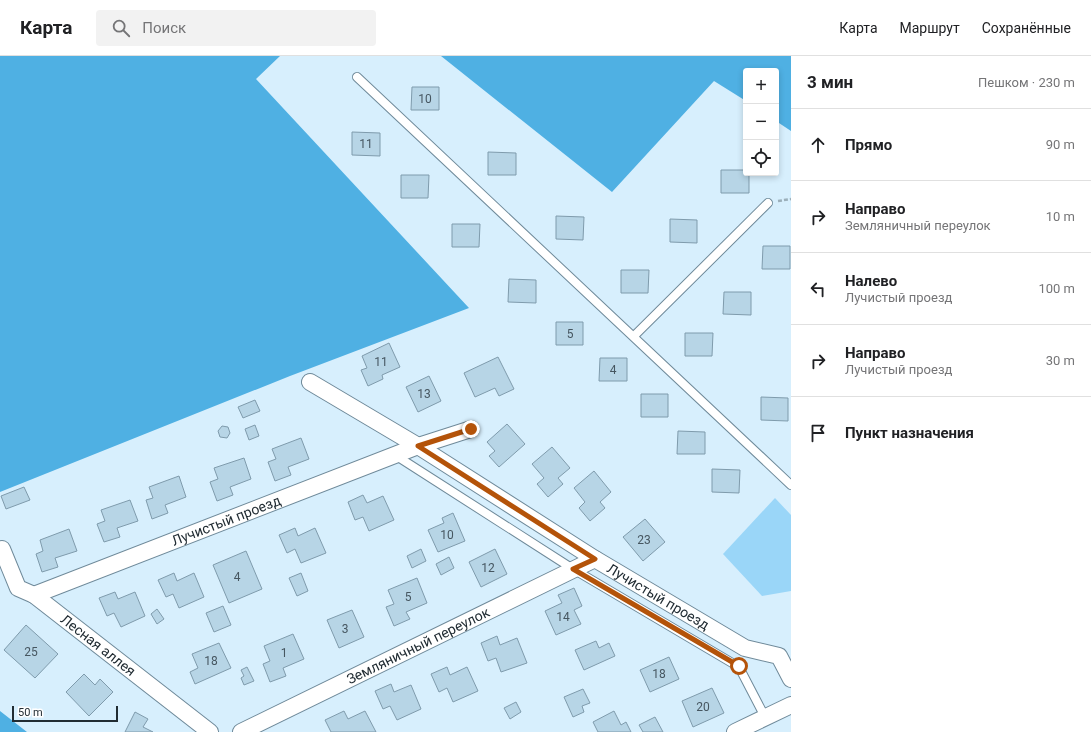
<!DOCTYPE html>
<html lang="ru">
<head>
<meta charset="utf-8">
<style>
  body { margin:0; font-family:Roboto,sans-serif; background:#f2f2f2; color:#202124 }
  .controls { position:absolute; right:12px; top:12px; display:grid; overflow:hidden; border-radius:4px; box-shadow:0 2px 6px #0003 }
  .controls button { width:36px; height:36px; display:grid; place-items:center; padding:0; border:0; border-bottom:1px solid #e0e0e0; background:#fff; color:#202124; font:20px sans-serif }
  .scale { position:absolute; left:12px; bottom:10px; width:106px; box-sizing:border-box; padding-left:4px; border:2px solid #212c33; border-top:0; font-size:11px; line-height:14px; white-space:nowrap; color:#212c33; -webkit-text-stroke:3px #fff; paint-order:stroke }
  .stop { position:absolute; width:12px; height:12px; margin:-9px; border:3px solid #b45309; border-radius:50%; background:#fff }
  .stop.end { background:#b45309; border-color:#fff; box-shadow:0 1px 4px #0008 }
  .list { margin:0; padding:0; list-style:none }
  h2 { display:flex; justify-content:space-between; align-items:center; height:52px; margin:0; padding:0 16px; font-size:17px }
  h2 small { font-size:13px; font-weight:400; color:#757577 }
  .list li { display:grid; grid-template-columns:26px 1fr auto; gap:12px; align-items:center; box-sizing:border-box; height:72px; padding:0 16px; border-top:1px solid #e0e0e0 }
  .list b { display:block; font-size:15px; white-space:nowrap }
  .list p { margin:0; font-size:13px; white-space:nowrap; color:#757577 }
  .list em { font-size:13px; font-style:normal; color:#757577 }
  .icon { flex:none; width:22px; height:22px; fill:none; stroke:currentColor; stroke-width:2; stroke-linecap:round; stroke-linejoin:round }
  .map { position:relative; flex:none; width:791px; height:676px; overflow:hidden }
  header { display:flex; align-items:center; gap:24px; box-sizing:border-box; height:56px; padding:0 20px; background:#fff; border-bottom:1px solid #e0e0e0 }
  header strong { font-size:19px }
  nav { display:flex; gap:22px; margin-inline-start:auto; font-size:14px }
  .search { width:280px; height:36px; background:#f2f2f2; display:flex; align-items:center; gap:10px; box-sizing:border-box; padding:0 14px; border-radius:4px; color:#757577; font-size:15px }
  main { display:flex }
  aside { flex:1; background:#fff }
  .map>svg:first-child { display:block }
  .green { fill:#9ad6f8 }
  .forest { fill:#4fb0e3 }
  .building { fill:#b7d5e6; stroke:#7f9bac }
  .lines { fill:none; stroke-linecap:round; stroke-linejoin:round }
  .lane-casing { stroke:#6f8a9a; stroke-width:10 }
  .street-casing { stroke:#6f8a9a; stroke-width:18 }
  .path { stroke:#9bafba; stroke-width:2.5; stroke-dasharray:4 2; stroke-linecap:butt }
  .lane { stroke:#fff; stroke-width:8 }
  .street { stroke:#fff; stroke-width:16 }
  .route { stroke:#b45309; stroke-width:5 }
  .labels { text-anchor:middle; stroke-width:4; stroke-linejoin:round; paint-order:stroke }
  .number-label { font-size:12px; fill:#465660 }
  .street-label { font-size:14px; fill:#212c33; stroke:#fff }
</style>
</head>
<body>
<header>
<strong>Карта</strong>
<div class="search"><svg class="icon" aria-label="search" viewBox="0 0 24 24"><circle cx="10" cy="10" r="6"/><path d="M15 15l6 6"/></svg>Поиск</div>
<nav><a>Карта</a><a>Маршрут</a><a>Сохранённые</a></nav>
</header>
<main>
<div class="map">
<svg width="791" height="676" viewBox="0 0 791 676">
  <rect width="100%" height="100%" fill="#d7effd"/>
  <path class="green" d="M775,442l16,17v76l-29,5 -39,-42z"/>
  <path class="forest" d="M0,0h280l-24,23 213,229 -179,68 -290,116z
    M441,0h350v75l-15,-10v-50h-30v30l-32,-20 -102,111z
    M0,655l27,21h-27z"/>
  <path class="building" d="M412,31h27v23h-28z
    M352,76l28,1v23l-28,-1z
    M488,96l28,1v22h-28z
    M721,114h25v3h3v20h-28z
    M401,119h28l-1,23h-27z
    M556,160l28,1 -1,23 -27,-1z
    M670,163l27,1v23l-27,-1z
    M452,168h28l-1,23h-27z
    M763,190h27v23h-28z
    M621,214h28l-1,23h-27z
    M509,223l27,1v23l-28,-1z
    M724,236h27v23l-28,-1z
    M556,266h27v23h-27z
    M685,277h28l-1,23h-27z
    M389,287l11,24 -18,8 1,4 -15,7 -7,-16 6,-2 -5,-12z
    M498,301l16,32 -15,7 -4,-8 -20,9 -11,-24z
    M600,302h27v23h-28z
    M429,320l12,25 -23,11 -12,-25z
    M641,338h27v23h-27z
    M761,341l27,1v23l-27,-1z
    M255,344l5,11 -17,7 -5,-11z
    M507,368l18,20 -26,23 -10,-11 6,-5 -8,-9z
    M255,369l4,11 -10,4 -4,-11z
    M222,370l6,1 2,6 -3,5 -7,-1 -2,-6z
    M678,375l27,1v22h-28z
    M301,382l8,21 -21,8 3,8 -16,6 -7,-19 8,-3 -4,-10z
    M552,391l18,21 -12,10 5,6 -15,13 -11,-13 7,-6 -12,-14z
    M244,402l7,21 -21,8 3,8 -16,6 -7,-19 8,-3 -4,-11z
    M712,413l28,1 -1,23 -27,-1z
    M594,415l17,21 -11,10 5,6 -15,13 -11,-13 6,-6 -11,-14z
    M179,420l7,21 -21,8 3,8 -16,6 -6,-19 7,-2 -4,-11z
    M24,431l6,13 -24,9 -5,-13z
    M363,439l4,8 16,-7 11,24 -25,11 -6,-14 -8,3 -7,-18z
    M130,444l8,21 -21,7 3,9 -16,5 -7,-18 8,-3 -4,-11z
    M453,457l12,28 -27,11 -10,-22 16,-7 -2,-5z
    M645,463l20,23 -22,19 -20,-24z
    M295,472l3,8 17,-8 11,25 -25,10 -6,-14 -8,4 -8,-18z
    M69,473l8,22 -22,7 3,9 -16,5 -6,-18 7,-3 -3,-11z
    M421,493l5,12 -14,7 -5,-12z
    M495,493l12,25 -26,13 -12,-25z
    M246,495l16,38 -33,14 -16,-38z
    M449,501l5,11 -13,7 -5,-11z
    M174,517l3,8 17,-8 10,24 -25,11 -6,-14 -7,3 -8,-17z
    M301,517l7,18 -11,5 -8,-18z
    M417,522l10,25 -21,9 4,7 -16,7 -8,-19 8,-3 -6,-14z
    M574,532l8,18 -8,4 7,14 -25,11 -11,-24 17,-8 -4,-8z
    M115,536l3,7 17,-7 10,24 -24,11 -7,-14 -7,3 -8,-18z
    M223,550l8,19 -17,7 -8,-19z
    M157,553l7,10 -7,5 -6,-10z
    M352,554l12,27 -25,11 -12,-28z
    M26,569l32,29 -23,24 -31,-28z
    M293,578l11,25 -21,9 3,8 -16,6 -7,-18 7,-3 -6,-15z
    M497,580l3,9 17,-7 10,25 -26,9 -5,-14 -8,3 -7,-18z
    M596,585l3,7 10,-5 6,13 -31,14 -9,-20z
    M219,587l12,25 -36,16 -5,-12 8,-4 -6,-14z
    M669,601l10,22 -29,13 -10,-22z
    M247,611l7,14 -10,4 -3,-7 3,-2 -3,-6z
    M447,611l3,8 17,-8 11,24 -25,11 -6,-14 -8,4 -8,-18z
    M84,618l11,11 5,-6 13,13 -24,24 -23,-24z
    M391,628l3,8 17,-7 10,24 -24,11 -7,-14 -7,3 -8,-18z
    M712,632l12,25 -31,14 -11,-26z
    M583,633l7,14 -8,3 2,6 -11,5 -9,-20z
    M516,646l5,10 -11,7 -6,-11z
    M344,655l4,8 17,-8 11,21h-45l-6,-12z
    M614,655l7,14 5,-3 5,10h-33l-5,-10z
    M135,656l13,7 -5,8 10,5h-28z
    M655,661l8,15h-20l-4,-7z"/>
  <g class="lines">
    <defs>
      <path id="lane" d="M357,21l434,408
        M634,280l134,-133
        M395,399l178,114 166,98 26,50"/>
      <g id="street">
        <path id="s1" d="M310,326l108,64 177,113 150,89 34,8 12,23"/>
        <path id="s2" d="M2,493l16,39 16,7 176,137"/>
        <path id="s3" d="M34,539l384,-149 53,-17"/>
        <path id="s4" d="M241,676l354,-173"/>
        <path d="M735,676l56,-27"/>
      </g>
    </defs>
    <use href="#lane" class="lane-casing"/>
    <use href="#street" class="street-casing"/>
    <path class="path" d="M778,145l13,-2"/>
    <use href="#lane" class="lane"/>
    <use href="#street" class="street"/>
  </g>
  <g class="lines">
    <path class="route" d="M471,373l-53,17 177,113 -22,10 166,97"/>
  </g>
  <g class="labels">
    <g class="number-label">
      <text x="425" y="47">10</text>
      <text x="366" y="92">11</text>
      <text x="570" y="282">5</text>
      <text x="381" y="310">11</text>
      <text x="613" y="318">4</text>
      <text x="424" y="342">13</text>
      <text x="447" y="483">10</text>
      <text x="644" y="488">23</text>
      <text x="488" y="516">12</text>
      <text x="237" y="525">4</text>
      <text x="408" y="545">5</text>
      <text x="563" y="565">14</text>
      <text x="345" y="577">3</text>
      <text x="31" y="600">25</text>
      <text x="284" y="601">1</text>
      <text x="211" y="609">18</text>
      <text x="659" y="622">18</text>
      <text x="703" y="655">20</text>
    </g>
    <g class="street-label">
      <text dy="5" stroke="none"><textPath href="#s3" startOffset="206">Лучистый проезд</textPath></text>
      <text dy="5" stroke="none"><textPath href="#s1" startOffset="409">Лучистый проезд</textPath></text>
      <text dy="5" stroke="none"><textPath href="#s2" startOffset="141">Лесная аллея</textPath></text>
      <text dy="5" stroke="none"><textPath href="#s4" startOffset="197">Земляничный переулок</textPath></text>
    </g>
  </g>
</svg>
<div class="controls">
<button>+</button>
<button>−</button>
<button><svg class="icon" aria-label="locate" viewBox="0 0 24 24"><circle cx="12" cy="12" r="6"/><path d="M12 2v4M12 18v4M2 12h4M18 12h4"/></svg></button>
</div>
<div class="scale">50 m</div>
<div class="stop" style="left:739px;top:610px"></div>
<div class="stop end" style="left:471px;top:373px"></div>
</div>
<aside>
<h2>3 мин<small>Пешком · 230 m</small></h2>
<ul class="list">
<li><svg class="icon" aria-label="ahead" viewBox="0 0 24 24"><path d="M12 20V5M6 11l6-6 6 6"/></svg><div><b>Прямо</b></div><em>90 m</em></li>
<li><svg class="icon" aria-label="right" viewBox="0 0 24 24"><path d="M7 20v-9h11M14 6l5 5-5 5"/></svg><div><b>Направо</b><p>Земляничный переулок</p></div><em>10 m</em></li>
<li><svg class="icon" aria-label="left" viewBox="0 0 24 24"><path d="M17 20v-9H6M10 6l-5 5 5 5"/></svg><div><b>Налево</b><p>Лучистый проезд</p></div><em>100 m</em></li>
<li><svg class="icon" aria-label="right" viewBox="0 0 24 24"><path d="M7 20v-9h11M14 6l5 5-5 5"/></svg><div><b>Направо</b><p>Лучистый проезд</p></div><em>30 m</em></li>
<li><svg class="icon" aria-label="arrive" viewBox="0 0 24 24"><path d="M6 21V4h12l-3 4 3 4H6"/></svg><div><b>Пункт назначения</b></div></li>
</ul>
</aside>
</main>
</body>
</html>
